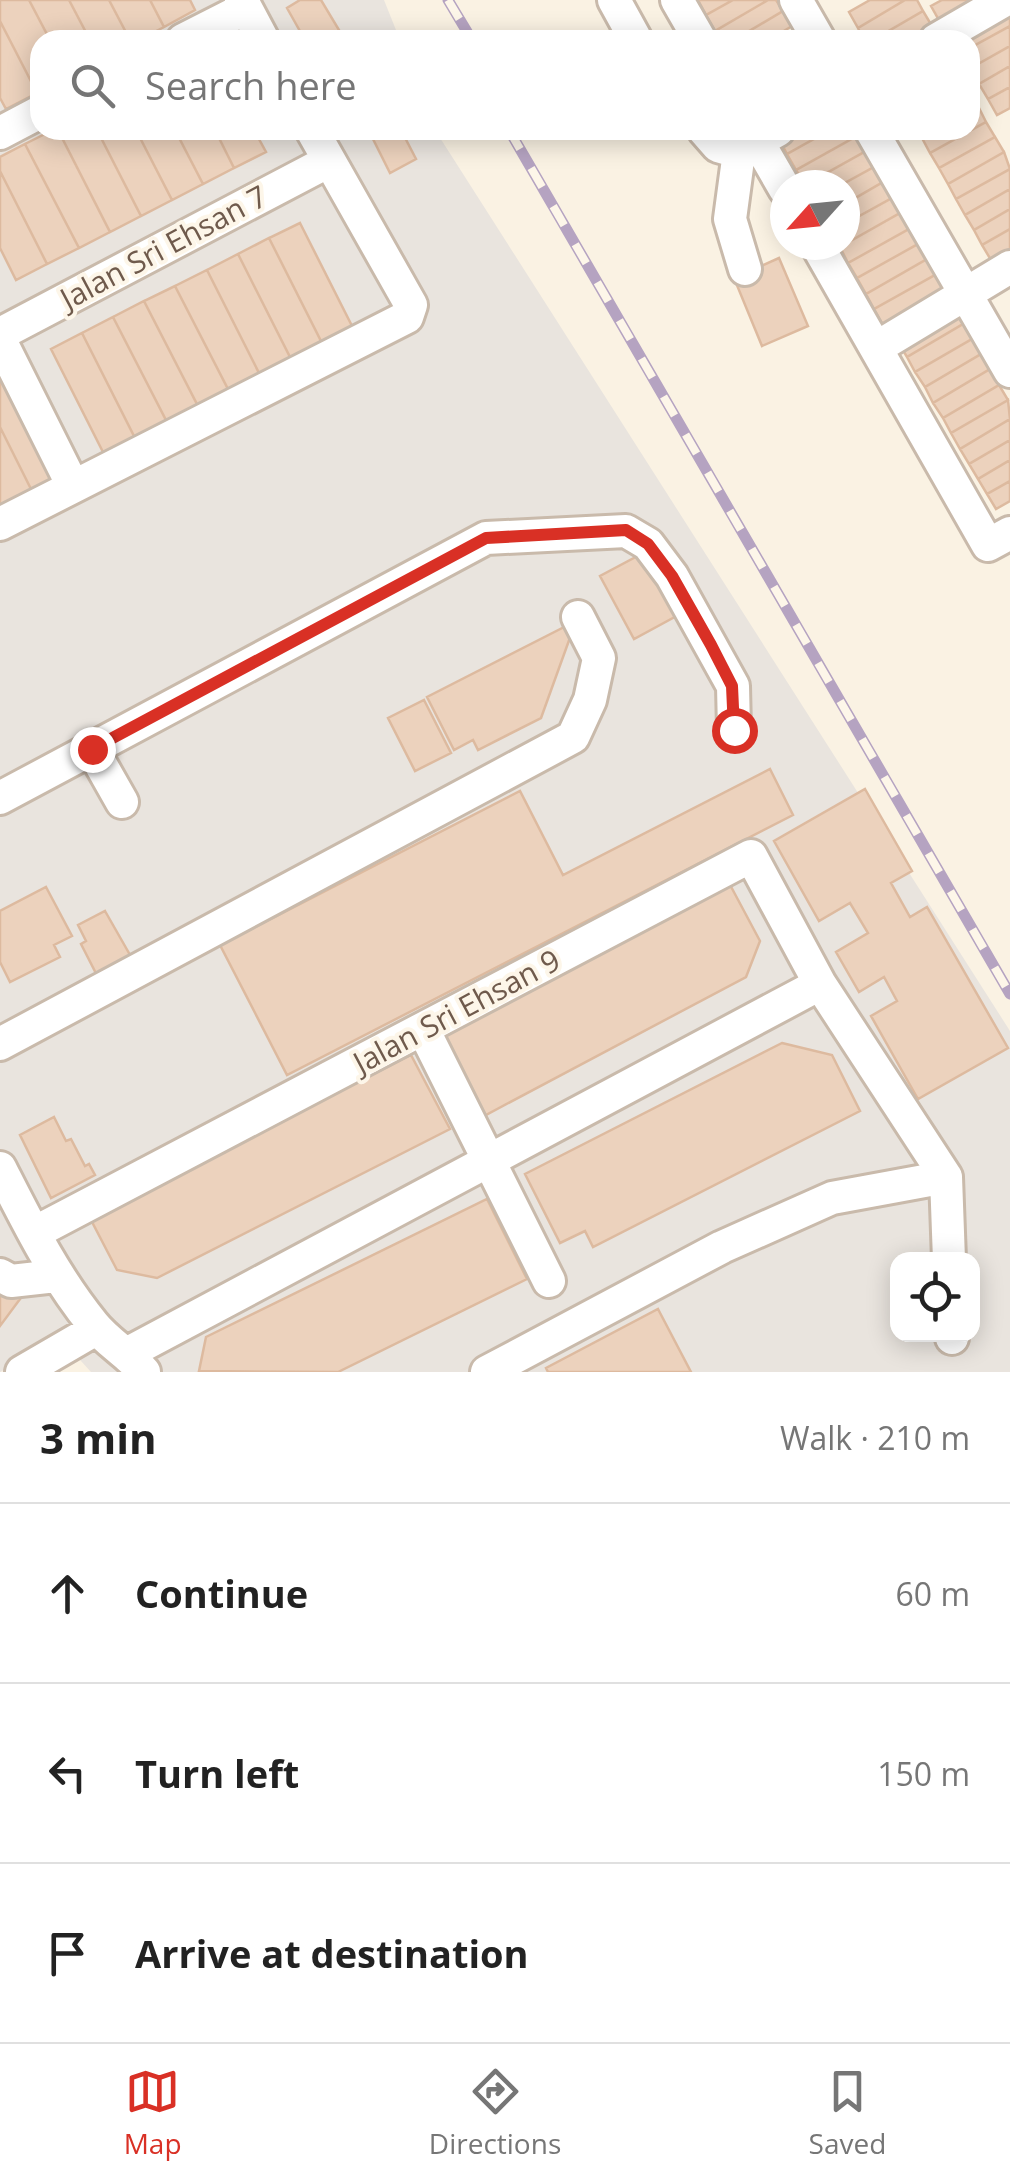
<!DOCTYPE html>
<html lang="en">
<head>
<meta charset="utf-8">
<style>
  body { margin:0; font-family:"Open Sans",sans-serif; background:#f6f6f6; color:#222 }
  .controls { position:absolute; right:30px; bottom:30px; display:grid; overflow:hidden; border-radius:20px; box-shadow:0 5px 25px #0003 }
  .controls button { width:90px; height:90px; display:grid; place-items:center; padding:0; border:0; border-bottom:2px solid #e0e0e0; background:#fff; color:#222; font:50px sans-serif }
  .compass { position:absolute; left:770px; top:170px; width:90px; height:90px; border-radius:50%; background:#fff; box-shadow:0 5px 25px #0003; rotate:243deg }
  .stop { position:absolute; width:30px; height:30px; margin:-22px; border:8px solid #d93025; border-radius:50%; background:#fff }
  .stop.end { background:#d93025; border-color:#fff; box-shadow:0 2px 10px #0008 }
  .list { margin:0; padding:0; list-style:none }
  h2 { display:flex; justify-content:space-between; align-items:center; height:130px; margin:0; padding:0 40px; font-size:42px }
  h2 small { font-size:32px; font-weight:400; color:#767676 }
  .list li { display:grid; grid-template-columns:65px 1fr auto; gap:30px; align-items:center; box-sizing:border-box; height:180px; padding:0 40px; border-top:2px solid #e0e0e0 }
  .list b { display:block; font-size:38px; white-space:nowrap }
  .list em { font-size:32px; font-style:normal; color:#767676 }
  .icon { flex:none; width:55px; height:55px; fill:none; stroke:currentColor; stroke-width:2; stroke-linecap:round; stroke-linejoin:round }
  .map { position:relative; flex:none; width:1010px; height:1372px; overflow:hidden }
  .search { position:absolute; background:#fff; box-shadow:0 5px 25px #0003; left:30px; right:30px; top:30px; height:110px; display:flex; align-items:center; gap:25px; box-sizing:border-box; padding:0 35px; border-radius:30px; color:#767676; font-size:38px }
  .sheet { height:670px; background:#fff }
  nav { display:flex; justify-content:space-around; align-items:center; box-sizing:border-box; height:140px; border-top:2px solid #e0e0e0; background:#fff; font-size:28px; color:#767676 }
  nav a { display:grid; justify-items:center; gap:5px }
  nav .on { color:#d93025 }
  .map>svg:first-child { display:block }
  .industrial { fill:#e9e4de; fill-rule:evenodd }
  .building { fill:#ecd2bd; stroke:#ddba9f; stroke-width:2.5 }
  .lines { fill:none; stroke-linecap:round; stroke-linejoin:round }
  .minor-casing { stroke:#c9baab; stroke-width:38 }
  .minor { stroke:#fff; stroke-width:32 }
  .rail-casing { stroke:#b5a3c1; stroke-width:11 }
  .rail { stroke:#fdf6e9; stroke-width:8; stroke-dasharray:22; stroke-linecap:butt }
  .route { stroke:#d93025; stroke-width:12 }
  .labels { text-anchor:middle; stroke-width:8; stroke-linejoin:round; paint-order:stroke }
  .street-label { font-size:30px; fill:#6f5a4c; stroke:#fdf6e9 }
</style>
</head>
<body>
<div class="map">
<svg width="1010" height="1372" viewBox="0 0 1010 1372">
  <rect width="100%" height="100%" fill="#faf2e3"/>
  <path class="industrial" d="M0,0h384l16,40h-360v90h395l575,901v341h-919l-30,-33 -61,33zM898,1260h74v74h-74z"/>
  <path class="building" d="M0,0h29l21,40h-10v51l-3,2 -37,-72z
    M29,0h40l21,40h-40z
    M69,0h40l21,40h-40z
    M109,0h41l14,27 -25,13h-9z
    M150,0h40l5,10 -31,17z
    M300,0h21l24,40h-40l-18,-32z
    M698,0h35l-27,15z
    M733,0h35l-53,31 -9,-16z
    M768,0h8l7,11 -49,29h-13l-6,-9z
    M870,0h35l-47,28 -9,-16z
    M905,0h12l6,11 -50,29h-9l-6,-12z
    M942,0h36l-38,22 -9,-16z
    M783,11l9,15 -23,14h-35z
    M923,11l9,15 -24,14h-35z
    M1010,14v12l-40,22v-8h-15z
    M0,21l37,72 -31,16 -6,-11z
    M1010,26v20l-39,22 -1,-20z
    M1010,46v20l-31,18 -8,-16z
    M1010,66v21l-22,12 -9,-15z
    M1010,87v21l-13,7 -9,-16z
    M978,106l8,16 -56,31 -8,-15 14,-8h34v-19z
    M986,122l9,15 -56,31 -9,-15z
    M53,130h5l52,102 -31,16 -54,-104z
    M58,130h39l44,86 -31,16z
    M97,130h39l36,70 -31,16z
    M136,130h39l28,54 -31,16z
    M175,130h40l19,38 -31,16z
    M215,130h39l12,22 -32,16z
    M380,130h21l15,29 -26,14 -19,-38z
    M795,130h35l-43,24 -8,-15z
    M830,130h24l3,6 -61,34 -9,-16z
    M857,136l9,15 -61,34 -9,-15z
    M995,137l9,15 -56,32 -9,-16z
    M25,144l54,104 -32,16 -47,-93v-14z
    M866,151l8,16 -33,18h-36z
    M1004,152l6,17 -54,30 -8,-15z
    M874,167l9,15 -38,22v-19h-4z
    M1010,169v20l-45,26 -9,-16z
    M0,171l47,93 -31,16 -16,-32z
    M883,182l9,16 -47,26v-20z
    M1010,189v20l-36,21 -9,-15z
    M892,198l8,15 -55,31v-20z
    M1010,209v20l-28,16 -8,-15z
    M900,213l9,16 -61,34 -8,-16z
    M300,223l54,107 -31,15 -54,-107z
    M909,229l9,15 -61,34 -9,-15z
    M1010,229v20l-19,11 -9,-15z
    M269,238l54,107 -31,16 -54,-107z
    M918,244l9,15 -61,35 -9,-16z
    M238,254l54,107 -31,16 -54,-107z
    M779,258l29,68 -46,20 -28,-68z
    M927,259l8,16 -61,34 -8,-15z
    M207,270l54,107 -31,16 -55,-107z
    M935,275l9,15 -61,35 -9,-16z
    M175,286l55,107 -31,15 -55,-107z
    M144,301l55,107 -31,16 -55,-107z
    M954,309l9,15 -56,33 -9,-15z
    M113,317l55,107 -32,16 -54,-107z
    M963,324l9,15 -57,33 -8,-15z
    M82,333l54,107 -31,16 -54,-107z
    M972,339l9,15 -56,33 -10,-15z
    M981,354l9,15 -57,34 -8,-16z
    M990,369l9,16 -56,33 -10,-15z
    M12,373l52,105 -31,15 -33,-66v-48z
    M999,385l9,15 -57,33 -8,-15z
    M1008,400l2,19 -50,30 -9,-16z
    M1010,419v21l-41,24 -9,-15z
    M0,427l33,66 -33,13z
    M1010,440v20l-32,19 -9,-15z
    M1010,460v21l-23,13 -9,-15z
    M1010,481v20l-14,8 -9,-15z
    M649,550l33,63 -48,26 -34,-63z
    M576,621l-35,97 -63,32 -5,-10 -19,10 -27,-53z
    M424,700l27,53 -36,18 -27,-53z
    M770,769l23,46 -506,260 -67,-130 300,-154 43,84z
    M865,789l47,82 -21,12 19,34 17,-10 81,141 -90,51 -47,-83 26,-15 -13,-24 -25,15 -23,-40 32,-19 -18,-30 -31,18 -45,-80z
    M728,881l32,60 -14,36 -262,139 -44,-82z
    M46,887l26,49 -18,9 6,12 -50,25 -10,-20v-51z
    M105,911l33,58 -35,18 -22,-43 5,-3 -8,-16z
    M782,1043l50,12 28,56 -267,136 -8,-16 -25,12 -35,-69z
    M411,1055l39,74 -293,149 -40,-8 -27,-52z
    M54,1117l12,24 5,-2 14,27 4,-2 6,11 -44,23 -31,-63z
    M487,1199l40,80 -189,93 -139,-1 7,-34z
    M0,1285l20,14 -20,27z
    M658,1309l33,63h-143l-2,-4z"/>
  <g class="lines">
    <defs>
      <path id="minor" d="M614,0l22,40
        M677,0l23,40
        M796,0l23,40
        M246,8l17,32
        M183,40l63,-32 -5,-8
        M936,40l69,-40
        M704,130l14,16 21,6 39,-22
        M751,130l34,59
        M871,130l139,241
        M0,133l40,-21
        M739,152l-9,67 15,50
        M817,245l171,300 22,-12
        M0,334l329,-173
        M0,340l73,146
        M876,348l134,-81
        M0,524l407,-207 4,-12 -99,-175
        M92,749l30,53
        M0,798l486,-260 140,-7 22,13 24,32 61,110 1,44
        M424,1031l125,250
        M0,1044l573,-307 17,-37 9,-42 -21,-41
        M0,1168c28,55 54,108 93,156 14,18 36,30 51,48
        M34,1233l717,-377 69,128
        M0,1275l11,6 45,-5
        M952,1334v4
        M128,1353l692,-369 126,193 3,83
        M22,1372l74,-43
        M487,1372l235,-125 110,-49 114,-21"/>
    </defs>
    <use href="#minor" class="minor-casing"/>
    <use href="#minor" class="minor"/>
    <defs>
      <path id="rail" d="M448,0l24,40
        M509,130l501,864"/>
    </defs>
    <use href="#rail" class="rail-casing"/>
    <use href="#rail" class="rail"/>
  </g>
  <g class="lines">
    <path class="route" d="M92,749l394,-211 140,-8 22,14 24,32 39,69 21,41 2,44"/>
  </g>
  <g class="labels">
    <g class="street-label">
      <text transform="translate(164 248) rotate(-28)" y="10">Jalan Sri Ehsan 7</text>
      <text transform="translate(457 1012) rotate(-28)" y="10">Jalan Sri Ehsan 9</text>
    </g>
  </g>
</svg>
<div class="controls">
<button><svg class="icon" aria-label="locate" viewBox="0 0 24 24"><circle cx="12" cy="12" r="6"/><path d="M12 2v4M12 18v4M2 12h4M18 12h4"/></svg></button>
</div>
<svg class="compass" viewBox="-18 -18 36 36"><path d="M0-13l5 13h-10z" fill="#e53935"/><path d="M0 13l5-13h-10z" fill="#767676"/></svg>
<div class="stop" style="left:734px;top:730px"></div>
<div class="stop end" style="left:92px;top:749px"></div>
<div class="search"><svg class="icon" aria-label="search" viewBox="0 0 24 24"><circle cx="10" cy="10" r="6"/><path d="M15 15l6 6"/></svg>Search here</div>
</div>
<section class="sheet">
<h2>3 min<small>Walk · 210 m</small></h2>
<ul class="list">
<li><svg class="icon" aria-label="ahead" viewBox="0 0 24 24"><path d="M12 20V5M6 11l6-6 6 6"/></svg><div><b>Continue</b></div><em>60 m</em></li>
<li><svg class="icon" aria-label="left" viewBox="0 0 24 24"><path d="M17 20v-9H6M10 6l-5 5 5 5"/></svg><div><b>Turn left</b></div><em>150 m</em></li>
<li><svg class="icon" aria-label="arrive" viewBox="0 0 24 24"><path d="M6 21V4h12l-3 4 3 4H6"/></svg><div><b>Arrive at destination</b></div></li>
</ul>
</section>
<nav>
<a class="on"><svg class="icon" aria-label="map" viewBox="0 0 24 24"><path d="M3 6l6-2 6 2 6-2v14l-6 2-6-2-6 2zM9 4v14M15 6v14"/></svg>Map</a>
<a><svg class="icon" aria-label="directions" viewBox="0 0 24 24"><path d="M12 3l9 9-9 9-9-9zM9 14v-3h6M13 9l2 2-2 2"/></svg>Directions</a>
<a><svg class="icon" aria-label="saved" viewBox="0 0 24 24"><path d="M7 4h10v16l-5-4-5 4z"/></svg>Saved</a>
</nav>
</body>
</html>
